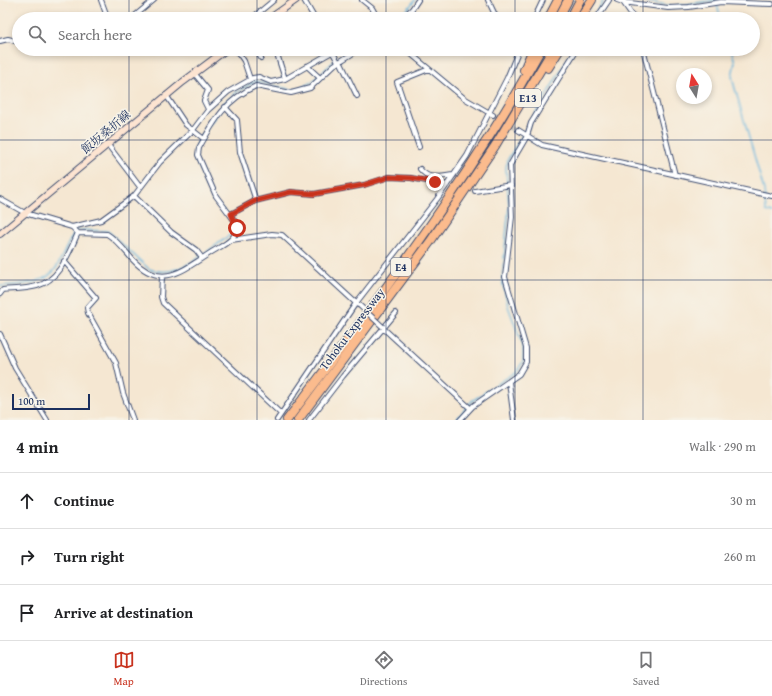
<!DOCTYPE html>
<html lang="en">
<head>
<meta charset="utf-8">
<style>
  body { margin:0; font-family:"Gentium Book Plus","Noto Serif JP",serif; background:#f6f6f6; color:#202124 }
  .compass { position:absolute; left:676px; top:68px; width:36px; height:36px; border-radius:50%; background:#fff; box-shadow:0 2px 6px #0003; rotate:349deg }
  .scale { position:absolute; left:12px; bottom:10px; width:78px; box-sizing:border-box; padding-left:4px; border:2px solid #1b2f5e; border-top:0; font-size:11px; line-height:14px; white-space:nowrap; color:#1b2f5e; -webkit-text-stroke:3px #f7f3e8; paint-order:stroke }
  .stop { position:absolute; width:12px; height:12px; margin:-9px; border:3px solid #c8321e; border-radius:50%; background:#fff }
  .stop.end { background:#c8321e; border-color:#fff; box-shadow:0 1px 4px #0008 }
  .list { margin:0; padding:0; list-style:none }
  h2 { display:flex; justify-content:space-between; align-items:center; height:52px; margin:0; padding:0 16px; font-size:17px }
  h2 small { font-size:13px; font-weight:400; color:#757577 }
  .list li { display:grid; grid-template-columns:26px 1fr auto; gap:12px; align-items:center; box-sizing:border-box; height:56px; padding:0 16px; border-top:1px solid #e0e0e0 }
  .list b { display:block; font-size:15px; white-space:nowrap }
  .list em { font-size:13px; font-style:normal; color:#757577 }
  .icon { flex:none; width:22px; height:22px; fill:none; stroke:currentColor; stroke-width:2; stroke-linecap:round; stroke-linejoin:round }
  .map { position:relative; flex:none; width:772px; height:420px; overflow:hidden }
  .search { position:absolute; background:#fff; box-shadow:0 2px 6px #0003; left:12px; right:12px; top:12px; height:44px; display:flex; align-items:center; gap:10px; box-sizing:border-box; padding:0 14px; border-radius:22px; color:#757577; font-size:15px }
  .sheet { height:220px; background:#fff }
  nav { display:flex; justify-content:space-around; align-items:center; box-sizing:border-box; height:56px; border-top:1px solid #e0e0e0; background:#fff; font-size:11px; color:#757577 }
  nav a { display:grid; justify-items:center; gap:2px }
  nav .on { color:#c8321e }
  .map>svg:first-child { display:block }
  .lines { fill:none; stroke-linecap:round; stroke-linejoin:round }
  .stream { stroke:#61b3dc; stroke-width:1.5 }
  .minor-tunnel { stroke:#c9c2bb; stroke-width:4; stroke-dasharray:4 2; stroke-linecap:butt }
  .minor-casing { stroke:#3c4b6f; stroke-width:6 }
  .secondary-casing { stroke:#3c4b6f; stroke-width:8 }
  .motorway-casing { stroke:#3c4b6f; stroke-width:10 }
  .minor { stroke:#fff; stroke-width:4 }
  .secondary { stroke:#fde4d1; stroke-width:6 }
  .motorway { stroke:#fbbb8d; stroke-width:8 }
  .minor-bridge-casing { stroke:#3c4b6f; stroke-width:6; stroke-linecap:butt }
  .minor-bridge { stroke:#fff; stroke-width:4 }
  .route { stroke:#c8321e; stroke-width:5 }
  .grid { fill:none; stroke:#1b2f5e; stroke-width:1; stroke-opacity:0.55 }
  .labels { text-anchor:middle; stroke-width:3; stroke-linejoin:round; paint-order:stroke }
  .shield { fill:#f7f3e8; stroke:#5d6a87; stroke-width:1 }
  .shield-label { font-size:11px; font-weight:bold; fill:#1b2f5e }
  .street-label { font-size:12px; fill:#1b2f5e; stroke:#f7f3e8 }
</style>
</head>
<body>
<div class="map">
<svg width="772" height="420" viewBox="0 0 772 420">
  <rect width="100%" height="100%" fill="#f7f3e8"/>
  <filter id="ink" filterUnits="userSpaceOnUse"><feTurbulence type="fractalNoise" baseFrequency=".025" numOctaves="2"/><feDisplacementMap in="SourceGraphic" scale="8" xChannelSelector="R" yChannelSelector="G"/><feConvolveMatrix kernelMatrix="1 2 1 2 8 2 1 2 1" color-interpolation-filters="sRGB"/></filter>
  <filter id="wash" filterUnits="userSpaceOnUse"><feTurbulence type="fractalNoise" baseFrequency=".012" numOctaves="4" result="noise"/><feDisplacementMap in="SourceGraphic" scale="16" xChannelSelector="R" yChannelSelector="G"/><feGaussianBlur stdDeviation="0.9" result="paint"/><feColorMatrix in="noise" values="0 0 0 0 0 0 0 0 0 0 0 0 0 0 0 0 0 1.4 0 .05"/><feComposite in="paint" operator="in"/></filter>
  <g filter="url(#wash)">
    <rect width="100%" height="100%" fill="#f5e7d2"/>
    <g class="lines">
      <path class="stream" d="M637,0l36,6 46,-6
        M733,0l13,1
        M717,5l4,14
        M396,19l12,-10 7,-9
        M592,19l12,-19
        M731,49l4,13 -3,14 2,9 30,105 2,21 6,2
        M77,230l31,1 41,38c28,11 54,-16 76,-30l6,-5 2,-5 -2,-10 -19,-21 -17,-41v-7l2,-7 28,-41 12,-10 18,-11 37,9 6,-1 15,-8 22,-21 19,-11
        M0,286c18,-2 44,0 56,-18 7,-11 11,-25 19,-36
        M456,420l16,-19 44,-29 7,-10v-15l-15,-41 -6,-26 7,-74 -3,-37 1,-8 67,-112"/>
    </g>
  </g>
  <g filter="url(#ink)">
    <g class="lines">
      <path class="minor-tunnel" d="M507,123l11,7"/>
      <defs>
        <path id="minor" d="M101,0l7,19
          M304,0l11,19
          M362,0l10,8 6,11
          M488,0l9,19
          M617,0l6,2 12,17
          M624,0l-1,2 45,6 21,-1 32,-5 51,2
          M131,19l23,-19
          M251,19l23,-19
          M401,19l11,-10 6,-9
          M534,19l9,-19
          M596,19l13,-19
          M0,41l8,-2 11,3
          M33,49l8,2 14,-2
          M236,49l8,12 6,18
          M256,49l5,9
          M280,49l-2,8 7,22
          M331,49l7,13
          M405,49l59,49 29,17
          M643,49l32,126
          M340,61l17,35
          M307,66l13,12
          M194,73l14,17 -4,11 4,8
          M166,95l20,30 18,14
          M225,107l12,13 3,32 16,49
          M518,130l24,15 9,2 221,49
          M108,145l32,42
          M419,147l-22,-65 32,-13
          M420,169c9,12 21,7 34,6
          M475,191l36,-6
          M134,196l37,36 25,18 6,8
          M0,199l25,14 47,14 6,6
          M231,214l24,-13 36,-9 23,2 50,-9 25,-8 22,1 36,7
          M72,227l29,-7 33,-24 26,-34 33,-32 15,-20 20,-18 25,-14 6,-1 12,5 14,-3 47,-27
          M78,233l29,1c10,6 18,17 26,26 30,32 52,8 82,-10 10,-6 23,-12 22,-26l-21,-28 -18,-41 1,-7c15,-27 27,-49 57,-62l35,7 19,-5 24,-23 26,-16
          M231,240l41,-6 10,1 76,70
          M64,261l32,37 -9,10 1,5 28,50 7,30 10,27
          M162,277l-1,20 2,6 118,111
          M0,294l3,-4c11,-1 23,-1 34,-4 23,-6 32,-34 41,-53
          M383,328l87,80
          M0,334l15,34 32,52
          M509,382l5,38
          M277,420l79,-117 81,-104 30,-43 40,-78 12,-29
          M309,420l34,-44 53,-63
          M460,420l13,-14 46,-32 7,-12v-14l-21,-71 7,-60 -2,-52 17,-29 4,-13 46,-74"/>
        <path id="secondary" d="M269,19l27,-19
          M0,234l183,-152 44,-33"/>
        <path id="motorway" d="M548,19l10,-19
          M558,19l10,-19
          M570,19l10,-19
          M580,19l12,-19
          M548,68l12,-19
          M524,70l9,-21
          M287,420c69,-91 137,-181 198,-277 20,-30 38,-62 56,-94
          M298,420l132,-178 65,-96 58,-97"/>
      </defs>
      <use href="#minor" class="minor-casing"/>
      <use href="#secondary" class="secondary-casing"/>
      <use href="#motorway" class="motorway-casing"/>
      <use href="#minor" class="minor"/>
      <use href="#secondary" class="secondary"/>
      <use href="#motorway" class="motorway"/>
      <defs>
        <path id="minor-bridge" d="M359,305l24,22"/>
      </defs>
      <use href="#minor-bridge" class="minor-bridge-casing"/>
      <use href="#minor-bridge" class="minor-bridge"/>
    </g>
  </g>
  <g class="lines" filter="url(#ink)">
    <path class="route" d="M237,228l-6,-14 24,-13 36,-9 23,2 50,-9 25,-8 22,1 24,4"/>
  </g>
  <path class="grid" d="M129,0v19M257,0v19M386,0v19M515,0v19M643,0v19M129,49v371M257,49v371M386,49v371M515,49v371M643,49v371M0,140h772M0,280h772"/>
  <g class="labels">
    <g class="shield">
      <rect x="515" y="89" width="26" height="18" rx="3"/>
      <rect x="391" y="258" width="20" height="18" rx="3"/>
    </g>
    <g class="shield-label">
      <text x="528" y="102">E13</text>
      <text x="401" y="271">E4</text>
    </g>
    <g class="street-label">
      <text transform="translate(106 132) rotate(-40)" y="4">飯坂桑折線</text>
      <text transform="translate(352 329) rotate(-53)" y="4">Tohoku Expressway</text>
    </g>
  </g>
</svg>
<svg class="compass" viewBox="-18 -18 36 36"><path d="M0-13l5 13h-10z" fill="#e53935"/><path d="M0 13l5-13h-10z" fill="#757577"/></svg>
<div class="scale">100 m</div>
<div class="stop" style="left:237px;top:228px"></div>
<div class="stop end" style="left:435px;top:182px"></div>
<div class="search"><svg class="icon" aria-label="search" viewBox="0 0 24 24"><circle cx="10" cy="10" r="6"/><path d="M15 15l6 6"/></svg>Search here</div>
</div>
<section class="sheet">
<h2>4 min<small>Walk · 290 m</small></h2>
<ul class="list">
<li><svg class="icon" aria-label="ahead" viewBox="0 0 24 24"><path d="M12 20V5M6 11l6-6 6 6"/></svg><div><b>Continue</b></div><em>30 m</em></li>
<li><svg class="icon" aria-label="right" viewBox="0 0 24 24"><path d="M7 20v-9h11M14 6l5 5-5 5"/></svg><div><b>Turn right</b></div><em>260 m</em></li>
<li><svg class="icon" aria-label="arrive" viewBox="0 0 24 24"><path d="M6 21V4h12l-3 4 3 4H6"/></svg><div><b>Arrive at destination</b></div></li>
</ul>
</section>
<nav>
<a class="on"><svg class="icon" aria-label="map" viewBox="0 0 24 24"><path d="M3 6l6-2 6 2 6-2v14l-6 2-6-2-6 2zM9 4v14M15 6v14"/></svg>Map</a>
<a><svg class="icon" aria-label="directions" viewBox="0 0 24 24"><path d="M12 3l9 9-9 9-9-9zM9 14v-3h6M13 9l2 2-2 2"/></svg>Directions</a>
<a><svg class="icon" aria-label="saved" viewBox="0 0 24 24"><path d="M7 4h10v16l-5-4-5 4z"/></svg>Saved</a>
</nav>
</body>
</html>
